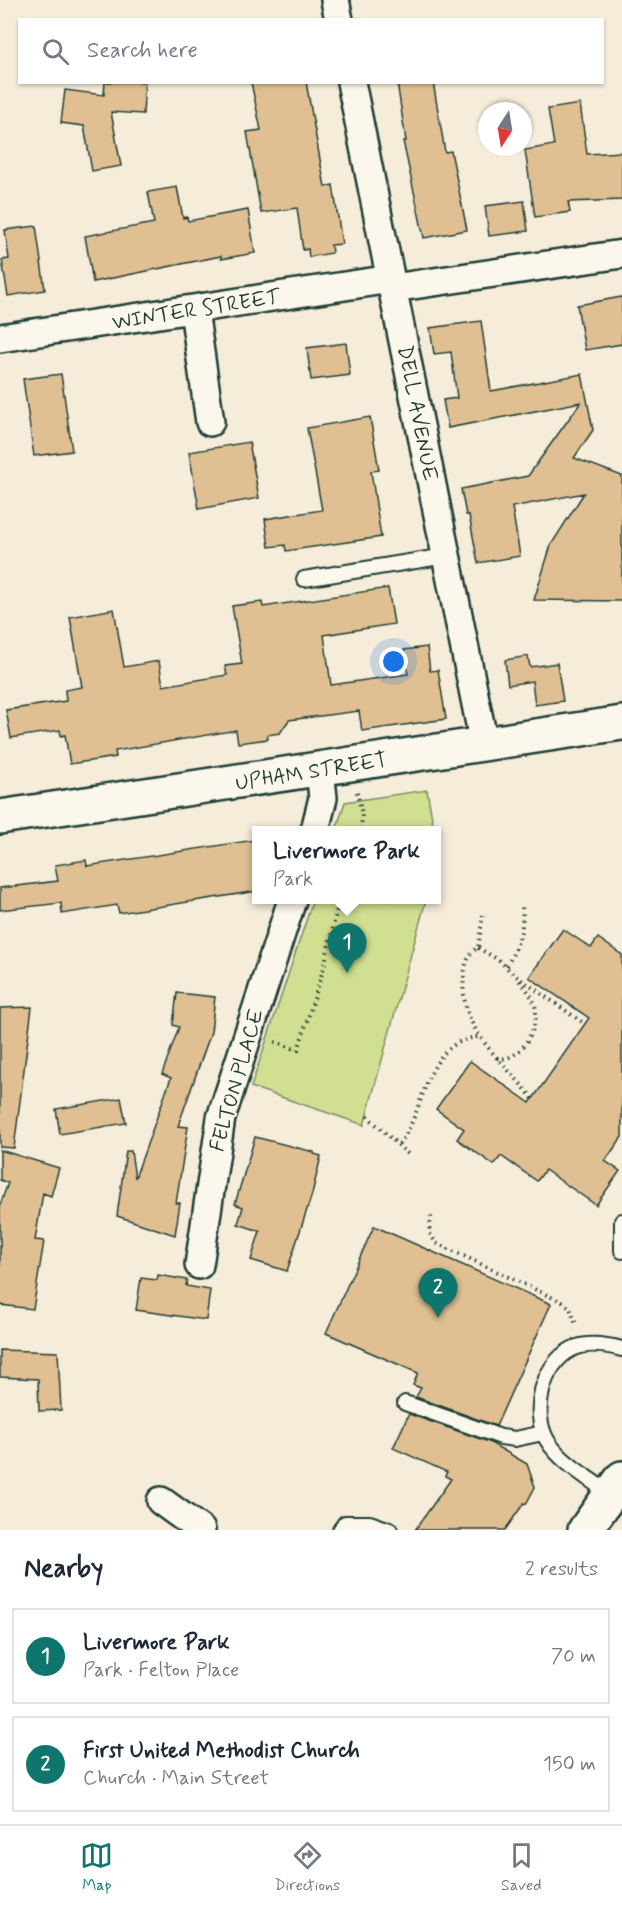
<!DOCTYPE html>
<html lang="en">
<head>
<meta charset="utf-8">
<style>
  body { margin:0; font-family:Mynerve,sans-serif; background:#f6f6f7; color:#1f2937 }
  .compass { position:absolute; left:478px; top:102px; width:54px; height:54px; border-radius:50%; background:#fff; box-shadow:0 2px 4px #0004; rotate:192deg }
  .you { position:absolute; left:394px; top:662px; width:21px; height:21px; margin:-15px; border:4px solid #fff; border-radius:50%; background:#1a73e8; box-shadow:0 0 0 9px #1a73e833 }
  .badge { display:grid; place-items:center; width:39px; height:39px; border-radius:50%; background:#0f766e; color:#fff; font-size:20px; font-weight:700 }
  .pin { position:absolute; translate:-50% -50px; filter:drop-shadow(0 2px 3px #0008) }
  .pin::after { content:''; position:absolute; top:32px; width:21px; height:18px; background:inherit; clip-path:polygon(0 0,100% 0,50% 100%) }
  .popup { position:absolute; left:252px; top:826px; width:189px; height:78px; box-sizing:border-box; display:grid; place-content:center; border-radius:0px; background:#fff; filter:drop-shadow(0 2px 4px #0005); font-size:20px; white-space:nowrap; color:#747a83 }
  .popup b { font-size:22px; color:#1f2937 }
  .popup::after { content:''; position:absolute; left:50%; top:100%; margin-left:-12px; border:12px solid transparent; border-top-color:#fff }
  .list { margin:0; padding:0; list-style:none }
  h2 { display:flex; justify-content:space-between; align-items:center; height:78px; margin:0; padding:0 24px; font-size:26px }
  h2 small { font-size:20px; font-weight:400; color:#747a83 }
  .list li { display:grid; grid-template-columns:39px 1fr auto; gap:18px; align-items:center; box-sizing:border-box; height:96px; margin:0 12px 12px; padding:0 12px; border:2px solid #e0e1e3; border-radius:0px }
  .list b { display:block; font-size:22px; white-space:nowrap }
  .list p { margin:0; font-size:20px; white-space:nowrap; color:#747a83 }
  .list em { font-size:20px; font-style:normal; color:#747a83 }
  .icon { flex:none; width:33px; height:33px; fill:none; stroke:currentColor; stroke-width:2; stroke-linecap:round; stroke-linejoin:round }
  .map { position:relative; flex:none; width:622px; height:1530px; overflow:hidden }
  .search { position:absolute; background:#fff; box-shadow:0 2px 4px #0004; left:18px; right:18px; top:18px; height:66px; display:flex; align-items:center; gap:15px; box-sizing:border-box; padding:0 21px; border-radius:0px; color:#747a83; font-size:22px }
  .sheet { height:294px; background:#fff }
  nav { display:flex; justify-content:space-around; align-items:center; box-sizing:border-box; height:84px; border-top:2px solid #e0e1e3; background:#fff; font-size:16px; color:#747a83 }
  nav a { display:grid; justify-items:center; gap:3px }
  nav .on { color:#0f766e }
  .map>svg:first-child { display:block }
  .green { fill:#d1df92; stroke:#788e63; stroke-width:1.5 }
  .building { fill:#e0c092; stroke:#1f3d34; stroke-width:1.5 }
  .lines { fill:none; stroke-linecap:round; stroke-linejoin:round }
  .lane-casing { stroke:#1f3d34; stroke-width:18 }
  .street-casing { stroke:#1f3d34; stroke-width:32 }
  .secondary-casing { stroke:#1f3d34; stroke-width:38 }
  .primary-casing { stroke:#1f3d34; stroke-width:38 }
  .path { stroke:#1f3d34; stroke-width:4; stroke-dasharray:1.5 4.5; stroke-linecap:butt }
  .lane { stroke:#fbf7ec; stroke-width:14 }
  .street { stroke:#fbf7ec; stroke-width:27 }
  .secondary { stroke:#fbf7ec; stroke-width:33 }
  .primary { stroke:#fbf7ec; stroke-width:33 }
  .labels { text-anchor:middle; stroke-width:4.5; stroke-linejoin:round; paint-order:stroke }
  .street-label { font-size:21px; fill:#1f3d34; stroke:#fbf7ec }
</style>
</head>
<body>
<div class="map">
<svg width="622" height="1530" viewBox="0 0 622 1530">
  <rect width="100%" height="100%" fill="#f6ecda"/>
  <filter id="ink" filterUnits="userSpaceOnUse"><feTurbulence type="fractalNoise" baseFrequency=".0167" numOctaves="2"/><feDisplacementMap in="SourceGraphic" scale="12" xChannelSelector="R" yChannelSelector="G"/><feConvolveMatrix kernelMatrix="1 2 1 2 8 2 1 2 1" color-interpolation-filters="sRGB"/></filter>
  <g filter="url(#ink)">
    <path class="green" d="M427,790l7,40h-98l9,-28z
      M313,900h113l-62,225 -113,-38z"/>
    <path class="building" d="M105,82h40l-2,32 -32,-2 10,54 -29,5 -8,-45 -23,-3 4,-33 39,5z
      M251,82h55l19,105 8,-2 9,59 -11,1 1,8 -23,4 -1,-8 -5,1 -6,-42 -36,5 -14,-81 14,-2z
      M397,82h36l12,70 6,-1 16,79 -43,8 -21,-97h3z
      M580,104l7,50 35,-2v48l-54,2 2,10 -35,5 -10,-67 29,-5 -6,-36z
      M177,187l6,31 4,-1 1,4 60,-11 7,43 -34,6v-3l-128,26 -8,-46 69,-13 -6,-31z
      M524,201l4,30 -39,5 -4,-30z
      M36,226l9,64 -37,6 -6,-36 7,-1 -4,-29z
      M622,297v47l-37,6 -8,-45z
      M481,321l10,70 91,-17 11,56 -19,28 48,18v125l-88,-1 17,-55 33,-52 -72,14 8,49 -42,7 -9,-48h-3l-5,-26 67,-13 53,-74 -133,26 -5,-28 14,-2 -6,-46 -17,2 -4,-26z
      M346,343l4,32 -39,5 -4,-32z
      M61,374l11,77 -38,5 -11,-77z
      M370,417l9,53 -8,1 10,66 -95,14 -1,-6 -16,2 -4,-28 57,-9 -15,-82z
      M249,442l10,56 -60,11 -10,-57z
      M388,588l6,36 -70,11 7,50 77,-11 -4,-24 23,-3 3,24 8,-1 8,49 -84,12 -3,-20 -70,9 -9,13 -13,2 1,4 -30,4 -2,-13 -121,21 1,6 -46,7 -5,-29 -4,1 -1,-6 -49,8 -5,-28 60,-9 -1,-11 17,-3 -12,-70 44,-8 10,58 35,-6 4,25 64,-11 -2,-9 17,-2 -10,-58 30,-4 1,5z
      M528,656l2,11 27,-4 6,38 -28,4 -3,-24 -24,4 -3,-25z
      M254,840l3,51 -138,22 -2,-8 -55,9 -1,-11 -61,7v-22l58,-7 -3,-16 31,-5 1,6z
      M563,929l28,19 7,-10 24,17v182l-17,24 15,10 -24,34 -51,-35 -8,11 -36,-25 -7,9 -37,-26 7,-10 -28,-20 34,-48 60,42 59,-85 -60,-41z
      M177,993l38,4 -4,35 -33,94 10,1 -12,76h4l-5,32 -58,-19 9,-65h5l4,27 36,-100 -9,-4 17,-47 -6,-2z
      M32,1007l-18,141 -14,-1v-139z
      M121,1098l5,25 -66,11 -4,-25z
      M255,1137l59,15v2l7,2 -9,38 -25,77 -36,-11 9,-29 -22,-7 5,-17 -8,-3z
      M0,1150l59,18 -8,28 -8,-3 -8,47 9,1 -11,68 -33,-4v-100l8,-22 -8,-3z
      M374,1226l177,78 -55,122 -80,-29 5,-9 -8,-3 5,-12 -92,-40z
      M158,1275l29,5 -1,6 24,4 -4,30 -70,-10 5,-32 16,2z
      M0,1350l58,2 3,58 -22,1 -1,-32 -38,-2z
      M409,1414l80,28 38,22 8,23 -9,17 -2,-1 -19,27h-90l36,-51 -6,-3 2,-4 -54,-24z"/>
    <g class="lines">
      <defs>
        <path id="lane" d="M304,579l142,-23
          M622,1221v30
          M405,1403l96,34 14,2 28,-6
          M610,1494c-20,-15 -50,-32 -63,-54 -16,-28 -5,-76 25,-91 14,-7 35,-4 50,0
          M340,1530l5,-7h25l20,7"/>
        <path id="street" d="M335,0l4,20
          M351,82l133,662
          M393,288l229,-34
          M194,310l16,112
          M0,338l391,-59
          M315,830l8,-32 -3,-28
          M199,1265l22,-147 71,-218
          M161,1501l40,29"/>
        <path id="secondary" d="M0,817l622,-94"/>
        <path id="primary" d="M585,1530l37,-52"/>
      </defs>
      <use href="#lane" class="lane-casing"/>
      <use href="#street" class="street-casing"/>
      <use href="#secondary" class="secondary-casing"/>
      <use href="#primary" class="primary-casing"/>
      <path class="path" d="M357,792l5,22 -1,16
        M483,915l-5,33c-10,5 -13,17 -14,28 -6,56 39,83 69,123
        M478,948l21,12 14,14 72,50
        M507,966c10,-20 18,-36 15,-59
        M275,1042l23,8 26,-83 15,-67
        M497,1058c22,5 39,-26 39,-45 0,-14 -10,-24 -18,-34
        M367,1116l42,39
        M399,1144c28,-34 24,-103 80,-107
        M431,1216l-2,16 7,11 126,59 8,6 6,17"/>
      <use href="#lane" class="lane"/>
      <use href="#street" class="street"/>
      <use href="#secondary" class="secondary"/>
      <use href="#primary" class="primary"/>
    </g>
  </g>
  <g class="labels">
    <g class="street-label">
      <text transform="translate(196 309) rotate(-9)" y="7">WINTER STREET</text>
      <text transform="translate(418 413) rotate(79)" y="7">DELL AVENUE</text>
      <text transform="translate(311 771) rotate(-9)" y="7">UPHAM STREET</text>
      <text transform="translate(236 1080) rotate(-74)" y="7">FELTON PLACE</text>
    </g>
  </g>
</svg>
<svg class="compass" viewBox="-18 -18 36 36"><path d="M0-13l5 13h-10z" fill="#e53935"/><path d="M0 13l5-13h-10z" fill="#747a83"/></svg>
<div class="you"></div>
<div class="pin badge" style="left:347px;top:973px">1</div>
<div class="popup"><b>Livermore Park</b>Park</div>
<div class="pin badge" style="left:438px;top:1318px">2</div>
<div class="search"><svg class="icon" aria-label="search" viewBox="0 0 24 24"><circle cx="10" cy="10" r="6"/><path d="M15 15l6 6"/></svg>Search here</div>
</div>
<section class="sheet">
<h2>Nearby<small>2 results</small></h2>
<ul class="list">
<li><span class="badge">1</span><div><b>Livermore Park</b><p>Park · Felton Place</p></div><em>70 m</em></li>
<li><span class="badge">2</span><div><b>First United Methodist Church</b><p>Church · Main Street</p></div><em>150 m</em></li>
</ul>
</section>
<nav>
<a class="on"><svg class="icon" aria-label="map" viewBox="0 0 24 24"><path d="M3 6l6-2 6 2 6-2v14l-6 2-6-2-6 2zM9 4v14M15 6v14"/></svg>Map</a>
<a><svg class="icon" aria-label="directions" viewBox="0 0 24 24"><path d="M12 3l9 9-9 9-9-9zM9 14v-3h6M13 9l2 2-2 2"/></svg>Directions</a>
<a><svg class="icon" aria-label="saved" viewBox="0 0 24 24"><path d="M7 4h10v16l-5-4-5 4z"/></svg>Saved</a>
</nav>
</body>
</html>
